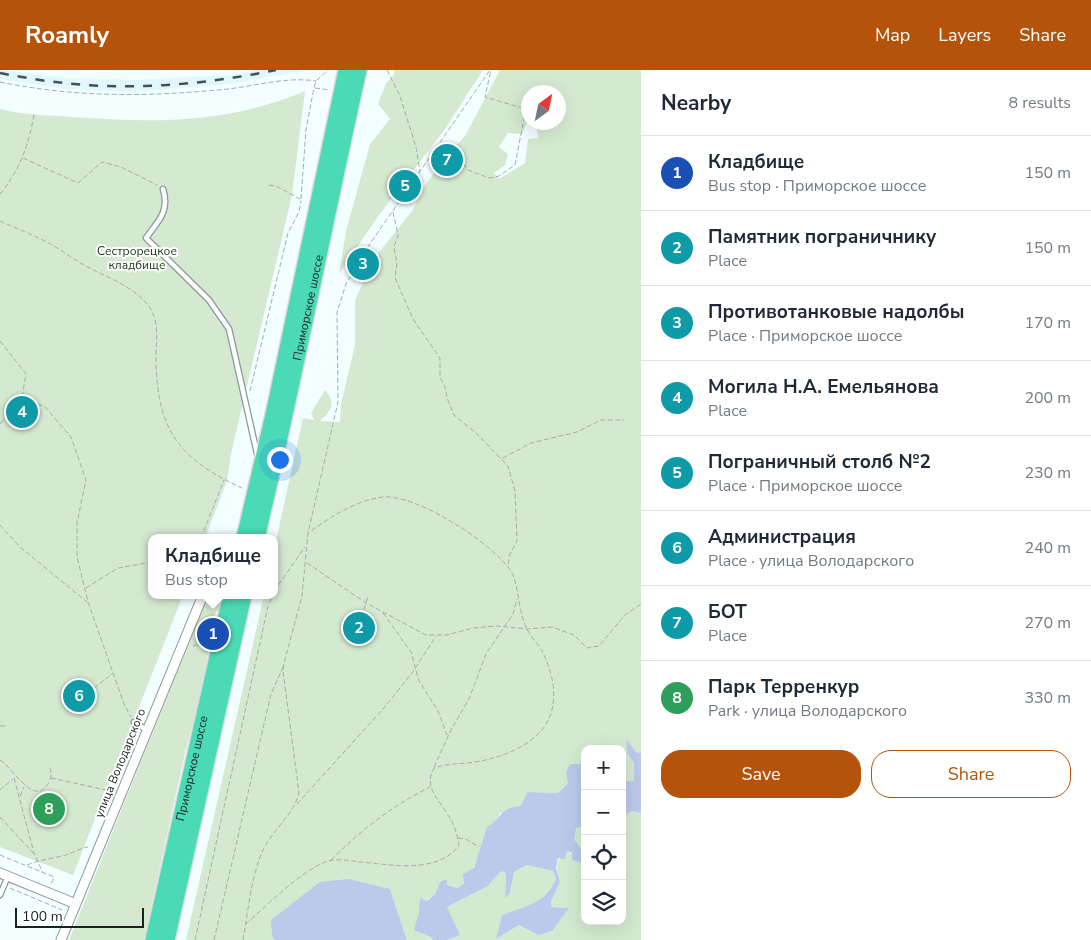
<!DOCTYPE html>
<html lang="en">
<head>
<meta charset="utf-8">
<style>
  body { margin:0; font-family:"Nunito Sans",sans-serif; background:#f6f6f7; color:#1f2937 }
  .controls { position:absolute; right:15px; bottom:15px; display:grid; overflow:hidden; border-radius:10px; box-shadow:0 5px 20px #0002 }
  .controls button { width:45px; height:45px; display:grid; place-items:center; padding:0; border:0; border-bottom:1px solid #e0e1e3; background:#fff; color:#1f2937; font:25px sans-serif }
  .compass { position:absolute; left:521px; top:15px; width:45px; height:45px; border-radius:50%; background:#fff; box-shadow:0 5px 20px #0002; rotate:33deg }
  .scale { position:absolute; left:15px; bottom:12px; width:129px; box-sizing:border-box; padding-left:5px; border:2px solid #1b2121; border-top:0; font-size:14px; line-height:18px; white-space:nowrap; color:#1b2121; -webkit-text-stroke:4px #fff; paint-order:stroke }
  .you { position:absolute; left:279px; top:389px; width:18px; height:18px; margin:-12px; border:4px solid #fff; border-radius:50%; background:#1a73e8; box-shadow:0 0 0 8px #1a73e833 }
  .badge { display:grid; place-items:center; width:32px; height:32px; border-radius:50%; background:#b45309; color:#fff; font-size:16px; font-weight:700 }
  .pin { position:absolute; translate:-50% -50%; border:2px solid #fff; box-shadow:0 1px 5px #0006 }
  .popup { position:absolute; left:148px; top:464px; width:130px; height:65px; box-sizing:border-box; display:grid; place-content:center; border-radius:10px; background:#fff; filter:drop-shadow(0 1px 4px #0005); font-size:16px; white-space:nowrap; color:#747a83 }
  .popup b { font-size:19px; color:#1f2937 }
  .popup::after { content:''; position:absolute; left:50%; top:100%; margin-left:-10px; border:10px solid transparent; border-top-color:#fff }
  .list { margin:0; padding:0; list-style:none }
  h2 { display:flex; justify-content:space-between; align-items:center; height:65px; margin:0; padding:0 20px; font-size:21px }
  h2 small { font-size:16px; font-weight:400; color:#747a83 }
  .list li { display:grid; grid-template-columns:32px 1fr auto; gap:15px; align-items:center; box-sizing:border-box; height:75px; padding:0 20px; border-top:1px solid #e0e1e3 }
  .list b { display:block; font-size:19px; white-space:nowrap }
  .list p { margin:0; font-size:16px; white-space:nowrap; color:#747a83 }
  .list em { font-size:16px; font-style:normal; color:#747a83 }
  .actions { display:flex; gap:10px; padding:15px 20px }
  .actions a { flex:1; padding:11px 0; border:1px solid #b45309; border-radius:20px; text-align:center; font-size:18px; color:#b45309 }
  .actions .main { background:#b45309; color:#fff }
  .icon { flex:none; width:28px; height:28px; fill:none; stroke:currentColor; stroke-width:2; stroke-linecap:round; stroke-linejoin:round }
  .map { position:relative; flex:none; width:641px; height:870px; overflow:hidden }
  header { display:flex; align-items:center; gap:30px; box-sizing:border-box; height:70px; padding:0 25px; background:#b45309; color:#fff }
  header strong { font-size:24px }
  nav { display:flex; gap:28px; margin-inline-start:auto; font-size:18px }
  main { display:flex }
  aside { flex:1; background:#fff }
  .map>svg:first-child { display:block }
  .built { fill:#e0f8fb }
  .green { fill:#d5e9d1; fill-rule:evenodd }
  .water { fill:#bdc9ea }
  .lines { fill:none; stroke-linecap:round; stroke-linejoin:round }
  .lane-casing { stroke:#899799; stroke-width:7 }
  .street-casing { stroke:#899799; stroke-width:11 }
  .highway-casing { stroke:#dbdbdb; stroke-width:18 }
  .path { stroke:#a3adad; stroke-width:1; stroke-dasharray:5 2.5; stroke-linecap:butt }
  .lane { stroke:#fff; stroke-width:4.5 }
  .street { stroke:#fff; stroke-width:9 }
  .highway { stroke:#4bdab6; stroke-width:15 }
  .rail { stroke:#484f4f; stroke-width:2.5; stroke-dasharray:9 9; stroke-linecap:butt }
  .labels { text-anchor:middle; stroke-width:4; stroke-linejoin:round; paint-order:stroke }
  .park-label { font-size:12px; fill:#16380e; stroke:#fff }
  .street-label { font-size:12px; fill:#1b2121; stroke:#fff }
</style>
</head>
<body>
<header>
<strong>Roamly</strong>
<nav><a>Map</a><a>Layers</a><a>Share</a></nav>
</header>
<main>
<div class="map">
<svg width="641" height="870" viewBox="0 0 641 870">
  <rect width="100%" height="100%" fill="#f2feff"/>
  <path class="built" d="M0,0l65,8 72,2 96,-5 21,-5h50l-68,13 -100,9 -71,-3 -65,-10z"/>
  <path class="green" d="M394,0h89l-38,59 -66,86 -40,59 7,-43 24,-87 20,-25 -12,-15 8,-21 8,-8z
    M500,0h141v683l-5,-1 -10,-11 1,12 7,10v18h-12v-32h-37v15h-15l-2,19 -10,10 -31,-1 -6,14 -21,7 -5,10 -8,5c-7,21 -11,45 -29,60l-11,-3v-5l-7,2 -5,12 -9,7 -6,-3v14l-5,18 16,7 2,3h-26l-17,-51 -118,47 3,4h-89l78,-345h10v-45l29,-132 11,2 -3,-7 14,-23c12,12 6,22 -5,31l20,1 1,-18 14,-59v-44l5,-12 16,-33 36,-45 13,-26 26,-34 14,-15zM528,22h30v30l-22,1 2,15 -10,1 -3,24 -26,16 -5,-6 11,-8 3,-11 -9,-7 9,-14 14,1 6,-13z
    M305,21l-13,104 -61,259 -4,27 -22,57h-53v57h31l-110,280 -73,-28v-738c23,6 48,6 72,8 83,6 155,7 233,-26z
    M208,525h16l-4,17 -4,-1 -7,33 -4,34 -20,75 -41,187h-75z
    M632,741l9,2v127h-195l1,-33 41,-21 13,-15 5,1 -1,25 5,-4 4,-21 13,-7 26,6 3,8c-11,26 -29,27 -54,36l-5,23 22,-13 19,10 30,-27 -17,-1v-5l9,-20c-4,-14 -5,-21 6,-32l17,13 2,-9v67h37v-104z
    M585,756v27l-11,-14 1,-11z"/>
  <path class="water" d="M626,669l10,13 5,1v60l-9,-2 -10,6v-36h12v-18l-7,-10z
    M570,694h15v62l-9,2 -2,11 11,15 -3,9 -10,-3v-7l-5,-2 -2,8 -7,-1 -2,10 4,14 -9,20v5l18,1 -17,23 -14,4 -19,-10 -23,14 6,-24c24,-9 43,-11 54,-36l-3,-8 -26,-6 -13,7 -4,21 -5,5 1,-25 -5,-2 -13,15 -41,21 13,28 -14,5h-13l-2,-3 -17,-7 5,-18 1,-14 7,3 8,-7 5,-12 7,-3v6l11,3 6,-5 -1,-9 11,-6 13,-41c15,-8 12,-20 34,-21l6,-14 31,1 10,-10 -2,-11z
    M349,809l41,10 17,51h-132l-3,-4 -1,-16 49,-38z"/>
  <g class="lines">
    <defs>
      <path id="lane" d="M163,119c7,23 -5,32 -17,49l63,62 20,29 29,129
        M134,652l13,8
        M0,825l8,-19"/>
      <path id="street" d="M0,803l76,31
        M61,870l142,-345"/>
      <g id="highway">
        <path d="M244,468l29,-123 73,-345"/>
        <path id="s1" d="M257,468c37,-155 67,-312 102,-468"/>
        <path id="s2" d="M153,870l78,-345"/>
        <path d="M167,870l77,-345"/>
      </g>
    </defs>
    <use href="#lane" class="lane-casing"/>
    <use href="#street" class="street-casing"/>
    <use href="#highway" class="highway-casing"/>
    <path class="path" d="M387,0l13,26 16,51 4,25
      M0,12c73,15 143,15 217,8 33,-2 66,-14 99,-9
      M315,18l15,2
      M441,74l13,8 14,18 21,8 10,-2 16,-11 11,-56 -41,-12 6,-27
      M23,88l55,25 24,-21 19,5 36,18
      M269,115l7,1 24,13
      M0,124c20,-24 29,-50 34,-80
      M301,129l5,-70 8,-41 2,-7 12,-11
      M393,142l5,23 -4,12 3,16 -2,15 18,41 27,39v19l5,10 2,11 7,17 22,18 32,33 7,25 2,50 -7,13 -2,12
      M0,151c15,7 31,13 45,20 14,7 26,17 39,24 23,13 51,21 66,43 11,18 5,36 6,56 2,68 25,96 86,124
      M0,271l26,33 -4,23 23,10 26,30 15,43 -9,43v34l11,45 36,102 7,13
      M250,321l38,-158 11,-21 2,-11
      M0,354l22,-27
      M503,388l28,-15 46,-11 24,-12h23
      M0,455l20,22 67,55
      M201,468l23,-58
      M307,493l59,40 60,32h21l26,-7 24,-2 30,3 25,-2 22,8 13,13 12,-2 26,-31 16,-11
      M86,518l32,-20 34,-6
      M274,521l31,-44
      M383,543l28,39 8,29 19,30 9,24
      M360,554l8,-28
      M193,576l15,-4
      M88,623l25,-20
      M0,656h5
      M0,690c12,6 36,52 50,20 2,-5 1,-10 -1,-15
      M434,697l17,-37 18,-31 17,-45 27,-40 4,-15
      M14,708l20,75 9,20
      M51,708l60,13
      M0,720l13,-11
      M20,726l4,-9
      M297,734l86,-95 29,-36 24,-37
      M0,747l35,38
      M458,768l8,1 13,8
      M0,785l54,22 -3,8
      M331,790c30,-30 61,-54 99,-73
      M27,795c12,-5 23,-6 35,-9 9,-2 16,-7 26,-9
      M10,818l52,22
      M246,854c19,-17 58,-56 82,-63 12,-3 22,0 34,1 30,3 77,12 97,-17 -2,-11 -4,-20 -11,-30 -9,-16 -25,-27 -14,-47 11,-4 22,-4 34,-5 24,-3 51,-11 69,-28 24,-22 19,-57 5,-84 -4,-7 -11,-14 -15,-22 -9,-17 -8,-45 -16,-58 -19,-28 -94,-77 -128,-74 -27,3 -54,21 -75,36
      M195,870l73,-334 5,-11
      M214,870l57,-246 13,-29
      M243,870c5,-29 8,-61 19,-88 10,-22 31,-36 37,-59l-16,-122 1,-8 18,-67 6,-63 30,-131 -1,-90 9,-28 19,-33 125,-181"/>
    <use href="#lane" class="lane"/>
    <use href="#street" class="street"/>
    <use href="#highway" class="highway"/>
    <path class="rail" d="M0,3c21,4 43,8 64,10 70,8 144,1 212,-13"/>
  </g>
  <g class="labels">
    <g class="park-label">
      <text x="137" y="185">Сестрорецкое<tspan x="137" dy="14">кладбище</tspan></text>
    </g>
    <g class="street-label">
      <text dy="4" stroke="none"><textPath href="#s1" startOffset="236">Приморское шоссе</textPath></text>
      <text transform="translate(120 693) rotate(-68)" y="4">улица Володарского</text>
      <text dy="4" stroke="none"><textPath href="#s2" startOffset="176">Приморское шоссе</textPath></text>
    </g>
  </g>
</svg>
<div class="controls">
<button>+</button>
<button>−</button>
<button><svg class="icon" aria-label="locate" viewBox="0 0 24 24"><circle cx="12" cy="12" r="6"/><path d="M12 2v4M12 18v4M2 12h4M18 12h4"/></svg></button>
<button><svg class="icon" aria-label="layers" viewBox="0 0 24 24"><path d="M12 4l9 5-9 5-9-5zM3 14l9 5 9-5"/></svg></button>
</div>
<svg class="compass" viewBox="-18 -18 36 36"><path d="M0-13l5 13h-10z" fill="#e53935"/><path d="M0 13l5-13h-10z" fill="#747a83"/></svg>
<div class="scale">100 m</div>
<div class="you"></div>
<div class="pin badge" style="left:213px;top:564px;background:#1a4fb4">1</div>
<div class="popup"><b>Кладбище</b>Bus stop</div>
<div class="pin badge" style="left:359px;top:558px;background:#0f9aa8">2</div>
<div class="pin badge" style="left:363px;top:194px;background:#0f9aa8">3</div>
<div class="pin badge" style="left:22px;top:342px;background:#0f9aa8">4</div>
<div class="pin badge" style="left:405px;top:116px;background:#0f9aa8">5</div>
<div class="pin badge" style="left:79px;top:626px;background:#0f9aa8">6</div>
<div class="pin badge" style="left:447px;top:90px;background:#0f9aa8">7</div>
<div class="pin badge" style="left:49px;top:739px;background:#2e9e5b">8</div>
</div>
<aside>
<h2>Nearby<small>8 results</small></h2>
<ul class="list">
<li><span class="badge" style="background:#1a4fb4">1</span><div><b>Кладбище</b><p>Bus stop · Приморское шоссе</p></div><em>150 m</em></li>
<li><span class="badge" style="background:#0f9aa8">2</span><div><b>Памятник пограничнику</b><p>Place</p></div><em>150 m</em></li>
<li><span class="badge" style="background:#0f9aa8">3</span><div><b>Противотанковые надолбы</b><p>Place · Приморское шоссе</p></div><em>170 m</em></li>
<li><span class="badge" style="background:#0f9aa8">4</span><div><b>Могила Н.А. Емельянова</b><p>Place</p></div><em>200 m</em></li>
<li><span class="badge" style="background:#0f9aa8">5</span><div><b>Пограничный столб №2</b><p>Place · Приморское шоссе</p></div><em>230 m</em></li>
<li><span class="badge" style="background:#0f9aa8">6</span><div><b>Администрация</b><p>Place · улица Володарского</p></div><em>240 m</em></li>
<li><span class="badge" style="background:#0f9aa8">7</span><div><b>БОТ</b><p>Place</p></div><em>270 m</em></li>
<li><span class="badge" style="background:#2e9e5b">8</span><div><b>Парк Терренкур</b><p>Park · улица Володарского</p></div><em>330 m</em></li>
</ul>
<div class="actions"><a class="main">Save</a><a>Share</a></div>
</aside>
</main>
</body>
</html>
